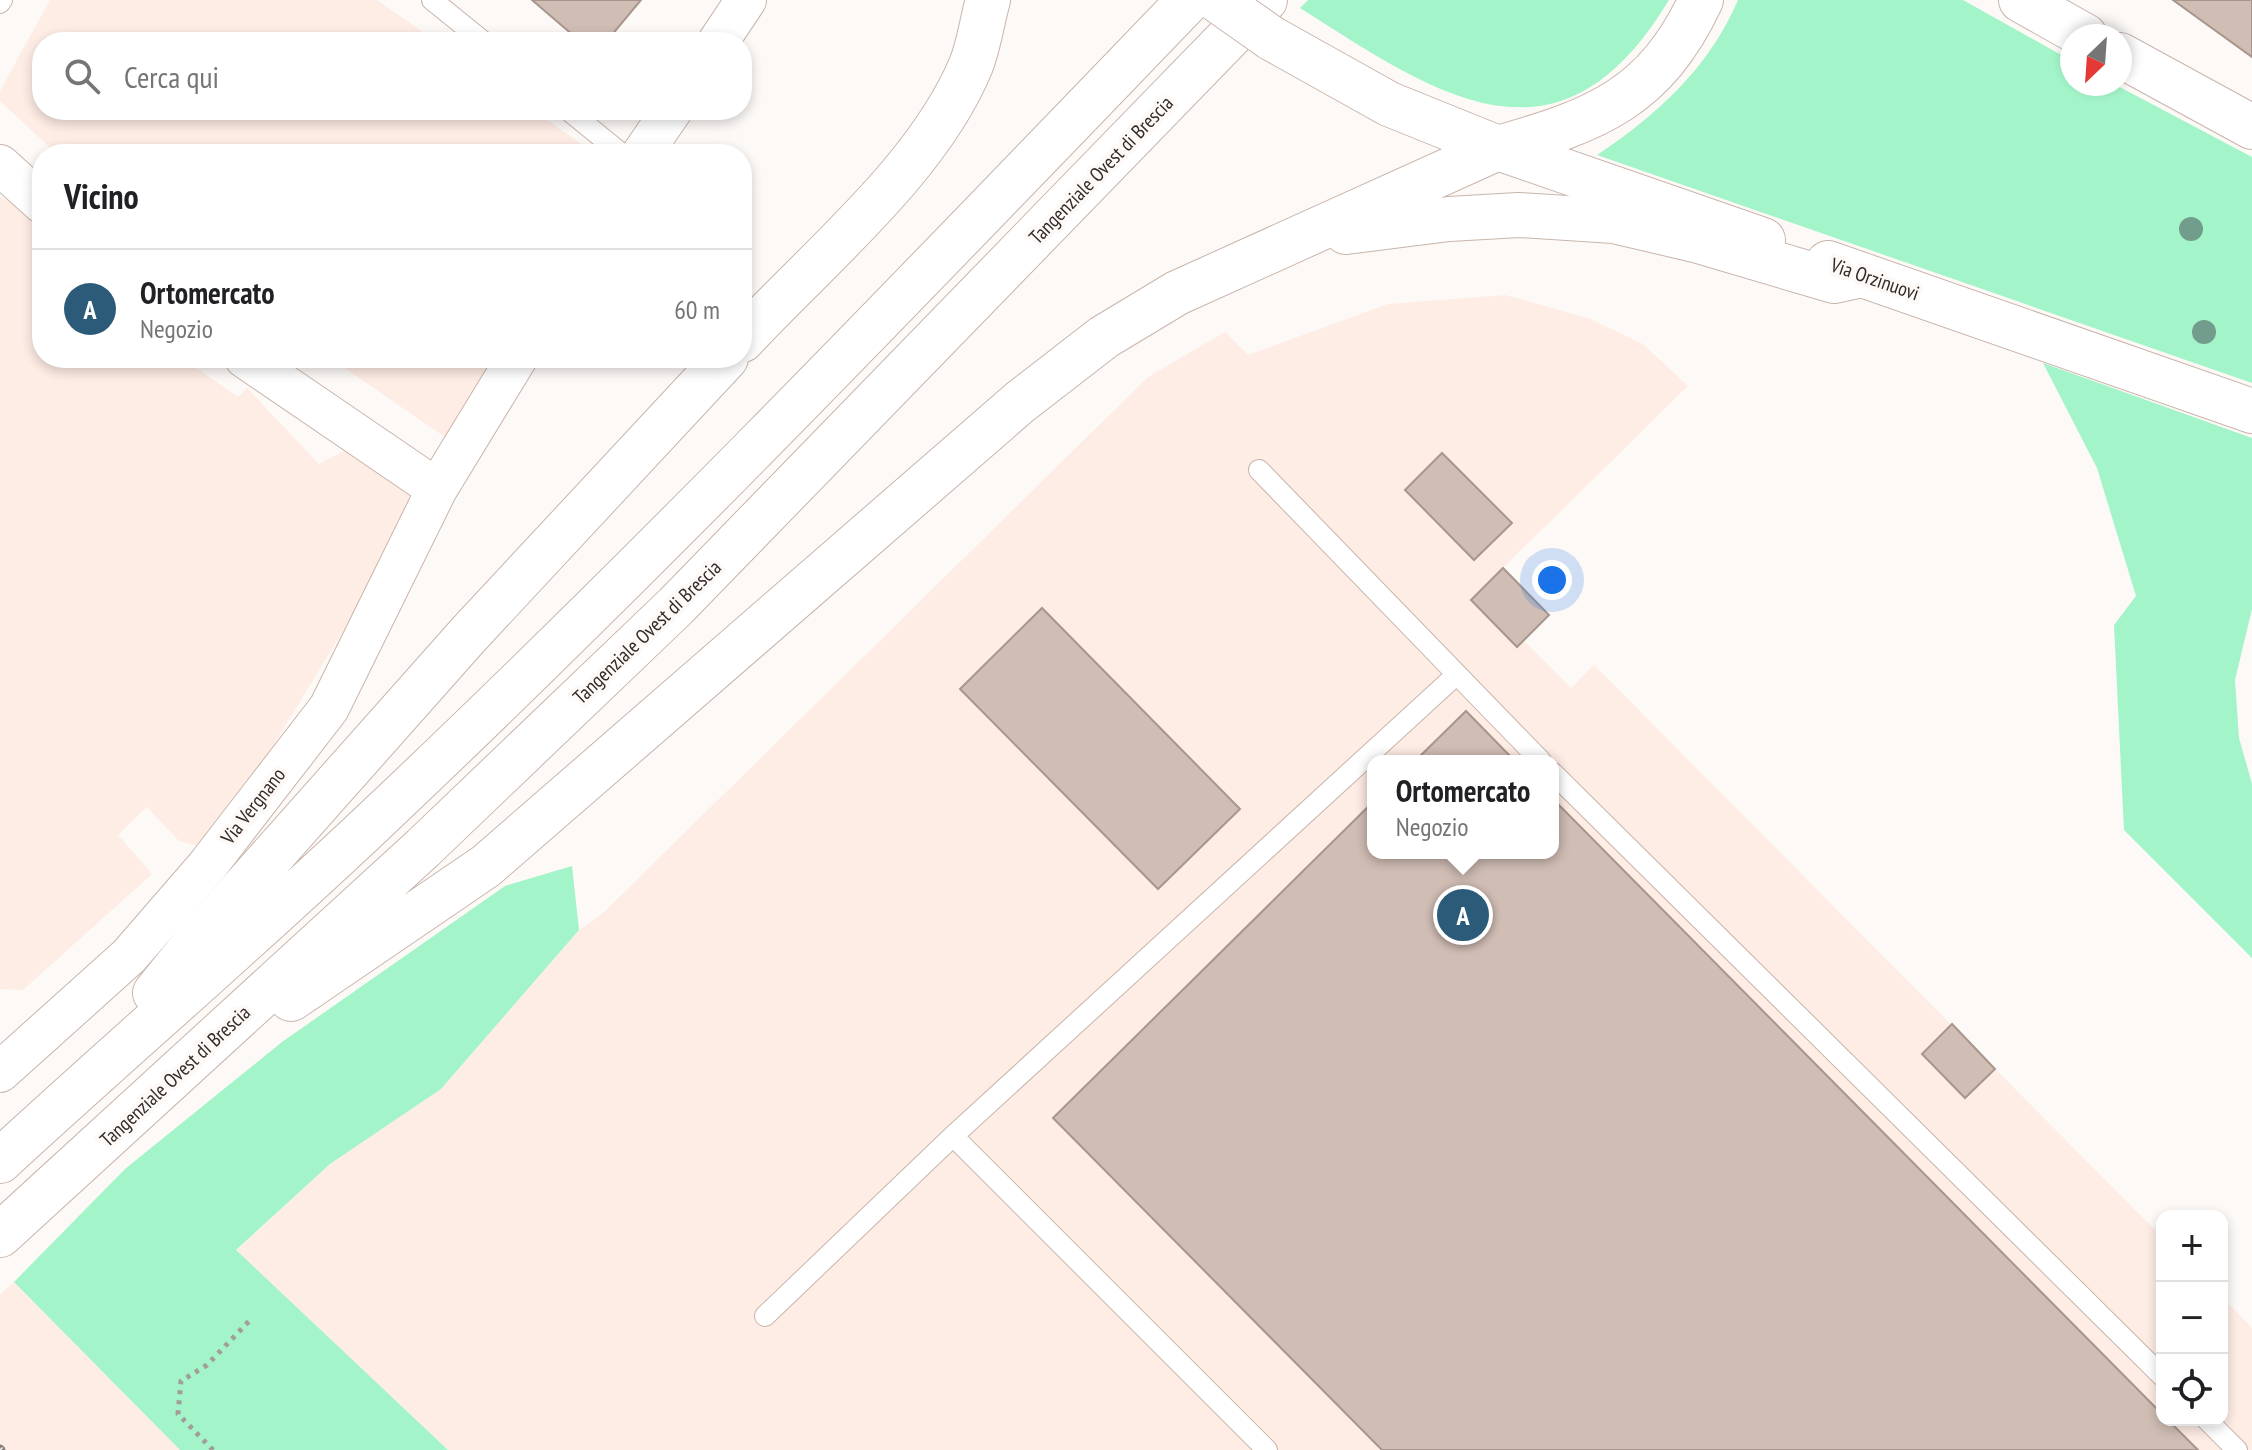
<!DOCTYPE html>
<html lang="it">
<head>
<meta charset="utf-8">
<style>
  body { margin:0; font-family:"PT Sans Narrow",sans-serif; background:#f2f2f2; color:#202124 }
  .controls { position:absolute; right:24px; bottom:24px; display:grid; overflow:hidden; border-radius:16px; box-shadow:0 4px 12px #0003 }
  .controls button { width:72px; height:72px; display:grid; place-items:center; padding:0; border:0; border-bottom:2px solid #e0e0e0; background:#fff; color:#202124; font:40px sans-serif }
  .compass { position:absolute; left:2060px; top:24px; width:72px; height:72px; border-radius:50%; background:#fff; box-shadow:0 4px 12px #0003; rotate:205deg }
  .you { position:absolute; left:1552px; top:580px; width:28px; height:28px; margin:-20px; border:6px solid #fff; border-radius:50%; background:#1a73e8; box-shadow:0 0 0 12px #1a73e833 }
  .badge { display:grid; place-items:center; width:52px; height:52px; border-radius:50%; background:#2c5b7a; color:#fff; font-size:26px; font-weight:700 }
  .pin { position:absolute; translate:-50% -50%; border:4px solid #fff; box-shadow:0 2px 8px #0006 }
  .popup { position:absolute; left:1367px; top:755px; width:192px; height:104px; box-sizing:border-box; display:grid; place-content:center; border-radius:16px; background:#fff; filter:drop-shadow(0 2px 6px #0005); font-size:26px; white-space:nowrap; color:#757577 }
  .popup b { font-size:30px; color:#202124 }
  .popup::after { content:''; position:absolute; left:50%; top:100%; margin-left:-16px; border:16px solid transparent; border-top-color:#fff }
  .list { margin:0; padding:0; list-style:none }
  h2 { display:flex; justify-content:space-between; align-items:center; height:104px; margin:0; padding:0 32px; font-size:34px }
  h2 small { font-size:26px; font-weight:400; color:#757577 }
  .list li { display:grid; grid-template-columns:52px 1fr auto; gap:24px; align-items:center; box-sizing:border-box; height:120px; padding:0 32px; border-top:2px solid #e0e0e0 }
  .list b { display:block; font-size:30px; white-space:nowrap }
  .list p { margin:0; font-size:26px; white-space:nowrap; color:#757577 }
  .list em { font-size:26px; font-style:normal; color:#757577 }
  .icon { flex:none; width:44px; height:44px; fill:none; stroke:currentColor; stroke-width:2; stroke-linecap:round; stroke-linejoin:round }
  .map { position:relative; flex:none; width:2252px; height:1450px; overflow:hidden }
  .search { position:absolute; background:#fff; box-shadow:0 4px 12px #0003; left:32px; top:32px; width:720px; height:88px; display:flex; align-items:center; gap:20px; box-sizing:border-box; padding:0 28px; border-radius:32px; color:#757577; font-size:30px }
  .panel { position:absolute; background:#fff; box-shadow:0 4px 12px #0003; left:32px; top:144px; width:720px; height:224px; border-radius:32px }
  .map>svg:first-child { display:block }
  .built { fill:#feede5; fill-rule:evenodd }
  .green { fill:#a3f4c9 }
  .building { fill:#d0bdb4; stroke:#a8968d; stroke-width:2 }
  .lines { fill:none; stroke-linecap:round; stroke-linejoin:round }
  .service-casing { stroke:#c8b5ab; stroke-width:22 }
  .minor-casing { stroke:#c8b5ab; stroke-width:42 }
  .primary-casing { stroke:#c8b5ab; stroke-width:46 }
  .trunk-casing { stroke:#c8b5ab; stroke-width:46 }
  .path { stroke:#a39d9a; stroke-width:5; stroke-dasharray:4 6; stroke-linecap:butt }
  .service { stroke:#fff; stroke-width:20 }
  .minor { stroke:#fff; stroke-width:40 }
  .primary { stroke:#fff; stroke-width:44 }
  .trunk { stroke:#fff; stroke-width:44 }
  .rail-casing { stroke:#86817d; stroke-width:9 }
  .rail { stroke:#fdf9f7; stroke-width:6; stroke-dasharray:18; stroke-linecap:butt }
  .primary-bridge-casing { stroke:#c8b5ab; stroke-width:46; stroke-linecap:butt }
  .primary-bridge { stroke:#fff; stroke-width:44 }
  .tree { fill:#729d8c }
  .labels { text-anchor:middle; stroke-width:8; stroke-linejoin:round; paint-order:stroke }
  .street-label { font-size:20px; fill:#322b27; stroke:#fdf9f7 }
</style>
</head>
<body>
<div class="map">
<svg width="2252" height="1450" viewBox="0 0 2252 1450">
  <rect width="100%" height="100%" fill="#fdf9f7"/>
  <path class="built" d="M50,0h327l60,42h-395v68h491l63,44h-539l-57,-53v-10z
    M0,197l16,6 26,23v132h140l56,39 9,-9 72,76 31,-16 60,46 3,11 -1,13 -183,300 -23,22 -11,5 -16,-4 -32,-34 -29,28 34,39 -129,116 -23,-1z
    M1505,295l83,23 55,26 45,42 -185,182 46,47 -25,26 47,47 23,-23 568,572v183h60v-123l30,31v122h-1804l-212,-199 94,-87 111,-75 138,-159 24,-17 545,-536 77,-45 23,23 140,-51zM1373,761h180v92h-180z
    M330,358h175l-50,86z
    M14,1282l166,168h-180v-155z"/>
  <path class="green" d="M1308,0h361c-110,183 -232,95 -369,8z
    M1738,0h225l109,61v23h42l138,73v226l-655,-228c60,-40 112,-87 141,-155z
    M2043,363l209,75v171l-17,71 4,58 13,46v174l-128,-128 -10,-205 22,-29 -39,-128z
    M572,866l7,64 -138,159 -111,75 -94,86 212,200h-268l-166,-168 111,-113 157,-127 223,-156z"/>
  <path class="building" d="M532,0h109l-35,42h-25z
    M2173,0h79v57z
    M1442,453l70,70 -38,37 -69,-70z
    M1503,568l46,47 -32,32 -46,-47z
    M1042,608l198,201 -82,80 -198,-200z
    M1466,711l49,50h-100z
    M1553,799l609,615v6h6l30,30h-816l-329,-332 320,-316v51h180z
    M1952,1024l43,45 -30,29 -43,-44z"/>
  <g class="lines">
    <defs>
      <path id="service" d="M432,0l52,42
        M0,3l2,-3
        M568,110l54,44
        M1259,470l282,291
        M1553,773l609,603
        M953,1136l314,314
        M765,1316l188,-180 502,-460
        M2207,1420l30,30"/>
      <path id="minor" d="M718,42l28,-42
        M642,154l30,-44
        M0,165l42,38
        M245,358l192,131 80,-131
        M0,1072l129,-116 78,-90 122,-158 108,-219"/>
      <path id="primary" d="M2021,0l64,36
        M1271,38l118,66 109,44 265,92
        M2120,55l132,72
        M1498,148c99,-28 157,-50 203,-148
        M1828,263l424,148"/>
      <path id="trunk" d="M1346,232l103,-13 70,-4 95,6 81,19 139,41 28,-6
        M742,340c76,-82 186,-171 229,-275 8,-20 11,-44 17,-65
        M155,993l45,-56 269,-303 257,-276
        M291,999l195,-133 534,-464 84,-65 73,-44 321,-145
        M0,1161c127,-117 258,-229 383,-348 277,-262 541,-538 806,-813
        M0,1235l423,-387 253,-242 589,-606"/>
    </defs>
    <use href="#service" class="service-casing"/>
    <use href="#minor" class="minor-casing"/>
    <use href="#primary" class="primary-casing"/>
    <use href="#trunk" class="trunk-casing"/>
    <path class="path" d="M213,1450l-35,-36 3,-33 26,-16 45,-47"/>
    <use href="#service" class="service"/>
    <use href="#minor" class="minor"/>
    <use href="#primary" class="primary"/>
    <use href="#trunk" class="trunk"/>
    <defs>
      <path id="rail" d="M0,1449l1,1"/>
    </defs>
    <use href="#rail" class="rail-casing"/>
    <use href="#rail" class="rail"/>
    <defs>
      <path id="primary-bridge" d="M1217,0l54,38"/>
    </defs>
    <use href="#primary-bridge" class="primary-bridge-casing"/>
    <use href="#primary-bridge" class="primary-bridge"/>
  </g>
  <g class="tree">
    <circle cx="2191" cy="229" r="12"/>
    <circle cx="2204" cy="332" r="12"/>
  </g>
  <g class="labels">
    <g class="street-label">
      <text transform="translate(1101 170) rotate(-46)" y="7">Tangenziale Ovest di Brescia</text>
      <text transform="translate(1875 279) rotate(19)" y="7">Via Orzinuovi</text>
      <text transform="translate(647 632) rotate(-44)" y="7">Tangenziale Ovest di Brescia</text>
      <text transform="translate(253 806) rotate(-52)" y="7">Via Vergnano</text>
      <text transform="translate(175 1076) rotate(-43)" y="7">Tangenziale Ovest di Brescia</text>
    </g>
  </g>
</svg>
<div class="controls">
<button>+</button>
<button>−</button>
<button><svg class="icon" aria-label="locate" viewBox="0 0 24 24"><circle cx="12" cy="12" r="6"/><path d="M12 2v4M12 18v4M2 12h4M18 12h4"/></svg></button>
</div>
<svg class="compass" viewBox="-18 -18 36 36"><path d="M0-13l5 13h-10z" fill="#e53935"/><path d="M0 13l5-13h-10z" fill="#757577"/></svg>
<div class="you"></div>
<div class="pin badge" style="left:1463px;top:915px">A</div>
<div class="popup"><b>Ortomercato</b>Negozio</div>
<div class="search"><svg class="icon" aria-label="search" viewBox="0 0 24 24"><circle cx="10" cy="10" r="6"/><path d="M15 15l6 6"/></svg>Cerca qui</div>
<section class="panel">
<h2>Vicino<small></small></h2>
<ul class="list">
<li><span class="badge">A</span><div><b>Ortomercato</b><p>Negozio</p></div><em>60 m</em></li>
</ul>
</section>
</div>
</body>
</html>
